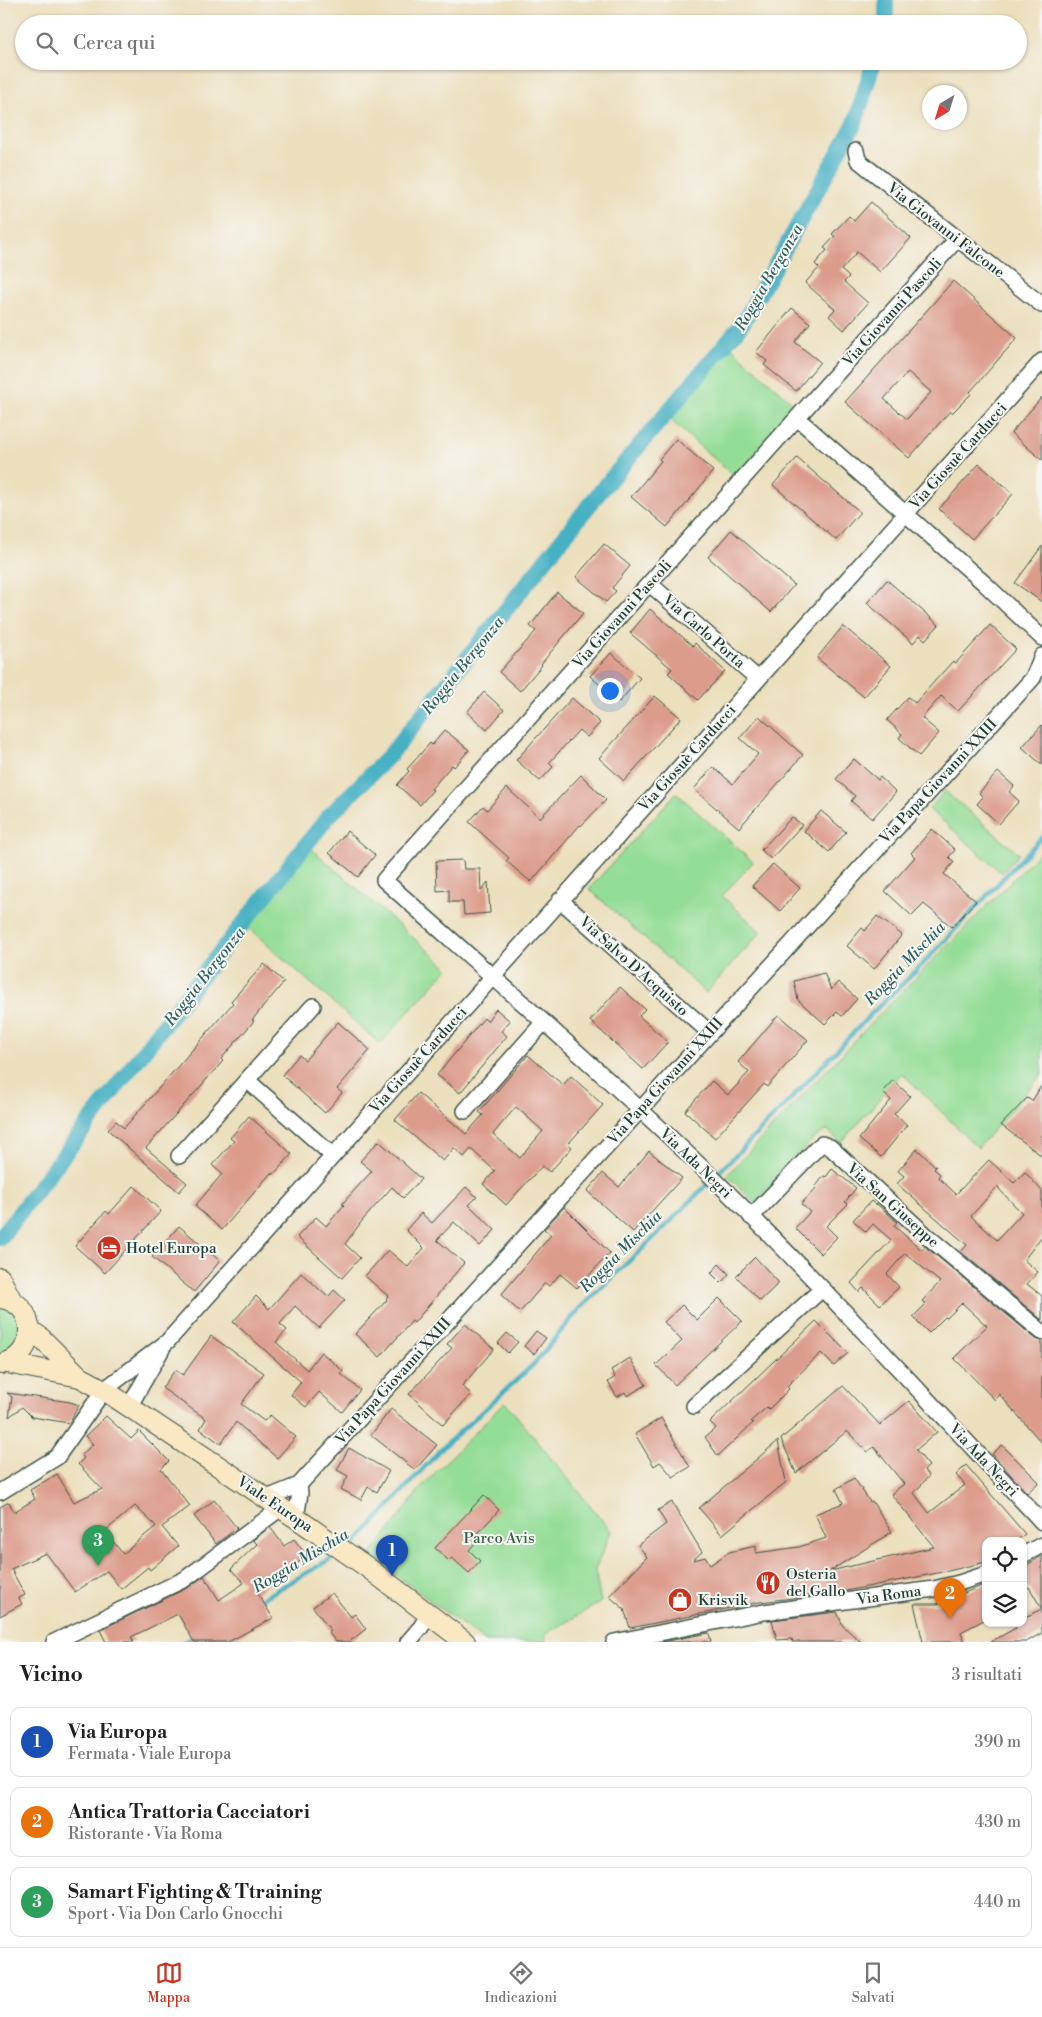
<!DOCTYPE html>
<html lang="it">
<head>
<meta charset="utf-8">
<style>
  body { margin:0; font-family:"Libre Bodoni",serif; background:#f2f2f2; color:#202124 }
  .controls { position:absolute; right:15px; bottom:15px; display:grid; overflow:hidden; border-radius:10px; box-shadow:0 1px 4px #0004 }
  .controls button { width:45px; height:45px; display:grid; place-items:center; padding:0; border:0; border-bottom:1px solid #e0e0e0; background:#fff; color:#202124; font:25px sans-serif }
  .compass { position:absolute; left:922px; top:85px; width:45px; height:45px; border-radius:50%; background:#fff; box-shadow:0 1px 4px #0004; rotate:218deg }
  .you { position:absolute; left:609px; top:690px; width:18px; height:18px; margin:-12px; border:4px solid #fff; border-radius:50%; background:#1a73e8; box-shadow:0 0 0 8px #1a73e833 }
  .badge { display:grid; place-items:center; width:32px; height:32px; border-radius:50%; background:#c8321e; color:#fff; font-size:16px; font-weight:700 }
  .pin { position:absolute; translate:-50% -41px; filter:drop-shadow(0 1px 2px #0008) }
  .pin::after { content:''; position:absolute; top:26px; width:18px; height:15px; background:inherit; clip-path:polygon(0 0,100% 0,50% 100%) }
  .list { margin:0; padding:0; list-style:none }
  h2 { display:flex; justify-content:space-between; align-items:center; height:65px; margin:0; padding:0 20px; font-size:21px }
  h2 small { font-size:16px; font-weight:400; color:#757577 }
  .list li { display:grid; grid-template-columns:32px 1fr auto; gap:15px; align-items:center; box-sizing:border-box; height:70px; margin:0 10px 10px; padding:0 10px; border:1px solid #e0e0e0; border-radius:10px }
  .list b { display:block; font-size:19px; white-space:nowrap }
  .list p { margin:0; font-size:16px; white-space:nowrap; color:#757577 }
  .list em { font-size:16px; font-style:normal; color:#757577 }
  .icon { flex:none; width:28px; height:28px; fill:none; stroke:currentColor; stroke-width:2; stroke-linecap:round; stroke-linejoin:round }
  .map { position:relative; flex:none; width:1042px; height:1642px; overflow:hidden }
  .search { position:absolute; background:#fff; box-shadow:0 1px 4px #0004; left:15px; right:15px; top:15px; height:55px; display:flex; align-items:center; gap:12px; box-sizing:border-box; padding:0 18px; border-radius:28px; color:#757577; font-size:19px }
  .sheet { height:305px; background:#fff }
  nav { display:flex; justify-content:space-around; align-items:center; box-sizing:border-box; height:70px; border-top:1px solid #e0e0e0; background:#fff; font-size:14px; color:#757577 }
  nav a { display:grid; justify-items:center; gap:2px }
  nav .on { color:#c8321e }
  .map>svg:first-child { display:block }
  .green { fill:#94dd97; stroke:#5a8d66 }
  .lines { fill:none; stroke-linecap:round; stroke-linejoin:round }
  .stream { stroke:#46b1c4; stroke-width:4.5 }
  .canal { stroke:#46b1c4; stroke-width:16 }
  .building { fill:#dc9c8c; fill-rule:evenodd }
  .street-casing { stroke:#3e5549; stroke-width:18 }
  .secondary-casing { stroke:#3e5549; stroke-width:22 }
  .street { stroke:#fff; stroke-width:15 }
  .secondary { stroke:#fae7c3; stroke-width:20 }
  .labels { text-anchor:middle; stroke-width:4; stroke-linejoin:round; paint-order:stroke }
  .street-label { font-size:15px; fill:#1f3d34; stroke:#f6f6f2 }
  .poi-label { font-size:15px; fill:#1f3d34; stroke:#f6f6f2; text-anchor:start }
  .park-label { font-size:15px; fill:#365d48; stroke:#f6f6f2 }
  .water-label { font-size:16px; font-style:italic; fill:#2b605f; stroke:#f6f6f2 }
</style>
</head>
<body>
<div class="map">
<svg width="1042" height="1642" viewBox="0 0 1042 1642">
  <rect width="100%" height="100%" fill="#f6f6f2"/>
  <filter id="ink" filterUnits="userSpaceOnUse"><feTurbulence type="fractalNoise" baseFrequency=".02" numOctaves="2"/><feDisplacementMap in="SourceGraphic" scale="10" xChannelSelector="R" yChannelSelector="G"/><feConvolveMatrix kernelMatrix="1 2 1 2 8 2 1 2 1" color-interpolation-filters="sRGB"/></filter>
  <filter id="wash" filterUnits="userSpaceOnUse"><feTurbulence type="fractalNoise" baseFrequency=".0096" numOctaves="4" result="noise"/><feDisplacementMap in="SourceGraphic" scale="20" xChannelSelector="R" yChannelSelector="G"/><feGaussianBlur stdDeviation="1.12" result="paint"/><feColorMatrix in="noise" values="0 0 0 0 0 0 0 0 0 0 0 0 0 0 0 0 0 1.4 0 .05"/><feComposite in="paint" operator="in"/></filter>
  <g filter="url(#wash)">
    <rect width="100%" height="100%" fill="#ecdfbd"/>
    <path class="green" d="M728,344l70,64 -63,69 -68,-60z
      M945,791l74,63 -17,19 -73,-64z
      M676,793l77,69 -31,34 39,36 -55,61 -117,-104z
      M307,845l141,123 -68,76 -135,-119z
      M1042,850v224l-64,74 -76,-75 -61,70 -14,-13 -15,10 -57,63 -28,-28 150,-158z
      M0,1305l18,10 4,24 -22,19z
      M505,1402l106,129 -16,39 6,32 -55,32 -1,8h-59l-116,-86 53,-71z"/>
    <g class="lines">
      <path class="stream" d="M348,1548l11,-9 82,-90 92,-84 47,-57 87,-83 121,-123 84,-89 45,-43 125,-133
        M258,1601l81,-47
        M184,1642l12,-7"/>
      <path class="canal" d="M886,24v-24
        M0,1238l214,-278 114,-143 62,-62 209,-262 144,-170 112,-200 19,-62"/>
    </g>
    <g id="blocks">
      <path class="building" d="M871,202l40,36 -31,34 -23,-20 -16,18 8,7 -5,5 24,21 -24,27 -15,-14 6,-7 -30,-26 14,-15 -4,-4 12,-14 -3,-2 11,-12 -3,-2 17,-18 5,5z
        M953,281l64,57 -47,54 1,2 -19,19 -2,-2 -41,47 -64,-56zM908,372l23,20 -24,27 -23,-20z
        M792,308l18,15 -15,19 25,20 -24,29 -32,-26 3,-4 -11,-9z
        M1042,397v63l-31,-27z
        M676,439l37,32 -46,56 -36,-30 30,-36 -2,-2z
        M797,458l63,54 -24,28 -63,-55z
        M979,464l34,30 -41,45 -33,-30z
        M731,530l63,55 -23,27 -63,-55z
        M604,544l26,22 -18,22 4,3 -10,11 -30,-25z
        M1042,546v56l-27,-19z
        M887,580l52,45 -14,15 -5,-5 -7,8 -46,-40z
        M557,592l26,21 -42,51 1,1 -22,26 -21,-19 37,-41 -6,-5z
        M650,609l43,37 2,-3 30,28 -27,29 -30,-27 4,-4 -42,-36z
        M990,625l26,24 -58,62 -17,-15 -19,22 17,15 -20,23 -20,-18 3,-4 -15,-14 21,-23 7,6 38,-42 3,2z
        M843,626l48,40 -27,31 -47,-39z
        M611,653l29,25 -21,24 -29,-26z
        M484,692l20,18 -17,20 -20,-18z
        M655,696l26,22 -57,63 -25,-23z
        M572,698l28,25 -13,14 -8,-7 -30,33 4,4 -13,14 -24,-21z
        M759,716l44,39 -64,73 -45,-39 19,-22 20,17 25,-30 -18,-16z
        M1042,725v40l-20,-18z
        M445,730l24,20 -15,17 -2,-2 -21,24 2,1 -13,15 -23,-20 12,-14 -2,-2 23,-26 2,2z
        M854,759l24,21 2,-3 16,15 -24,27 -21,-18 4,-5 -19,-17z
        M998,772l16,14 -5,6 10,9 -20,23 -22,-20 6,-7 -4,-4z
        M581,775l25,25 -25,26 -1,-1 -49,57 -25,-21 3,-3 -40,-36 14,-16 4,4 20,-22 33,30z
        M821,811l25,21 -17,20 -25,-21z
        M792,817l10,8 -31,34 -10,-9z
        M932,829l23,21 -6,7 5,5 -10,12 32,27 -24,26 -28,-23 -12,12 -27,-25 30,-34 -4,-4z
        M347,831l28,24 -17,22 -29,-24z
        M463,860l1,9h16l1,22 7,-9 2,31 -26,2 -1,-13h-14v-12l-12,1 -1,-30z
        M773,864l27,24 -20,23 -28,-25z
        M877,916l25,19 -28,34 -27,-23 15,-18 3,3z
        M264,964l20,18 -32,38 2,1 -33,38 2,2 -77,87 41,35 -8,9 -71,-62 8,-9 8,7 76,-87 33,-38 -2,-2z
        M824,973l7,17 7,-8 19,17 -15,17 -5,-4 -12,12 -27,-24 -4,-19z
        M620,987l25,22 -6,7 29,26 -25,27 -53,-48z
        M496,1009l14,12 -9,10 6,5 -47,57 -23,-18 47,-57 3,3z
        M778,1015l30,25 -41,47 -3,-3 -49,54 -30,-27 27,-30 16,14 21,-23 -11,-10z
        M338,1022l32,28 -33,39 5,4 -17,20 -43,-38 17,-20 6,5z
        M528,1055l35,30 8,-9 32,29 -35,39 4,3 -22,25 -8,-6 -36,39 -23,-21 12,-13 -24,-22 -7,8 -10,-9 -11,13 -48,-41 23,-27 48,41 17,-19 -4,-3zM516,1107l27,24 -23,27 -27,-24z
        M893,1080l17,16 -16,18 13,11 -26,32 -22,-18 32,-39 -9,-8z
        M1042,1085v71l-41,-31 26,-27 5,3z
        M249,1116l43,38 -19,21 -2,-2 -49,57 -27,-24 27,-32 -10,-9 22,-24 -4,-3z
        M379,1141l42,38 -18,19 -11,-11 -30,34 -17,23 15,14 -18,20 -45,-41 19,-20 10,9 18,-21 -2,-1 30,-33 -12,-10z
        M917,1149l19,18 -2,2 6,5 -2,3 18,17 33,-34 25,23 11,-11 17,19v45l-18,24 14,12 -11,12 15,12v24l-81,-68 6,-7 -70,-61 7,-8 -6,-5zM997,1187l25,26 -25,27 -26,-24z
        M649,1151l33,27 -49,54 -46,-41 16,-18 16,14z
        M832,1169l24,19 -11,14 3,2 -22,22 11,11 -16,17 -26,-26 15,-16 -9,-8 16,-17 -1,-1 8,-10 2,1z
        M134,1186l27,25 -56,62 -30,-27 31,-35 3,3z
        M466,1187l11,10 -8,8 26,25 -15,16 -26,-24 -17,18 27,23 -50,60 -2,-2 -32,36 -25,-23 32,-34 -1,-1 2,-3 -23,-20 23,-26 20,17 16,-19 -18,-18 15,-17 11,10z
        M871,1201l5,4 1,-1 20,18 -3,4 28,24 3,-4 111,93 6,2v102l-43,-49 -4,6 -41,-42 33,-32 -25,-23 -15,15 -2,-1 -16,16 -16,-16 13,-13 -4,-3 18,-19 -35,-29 -18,21 12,13 -19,18 -17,-17 -4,4 -8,-9 40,-43 -18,-16 -7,8 -13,-12z
        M564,1207l46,46 -33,35 -17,-14 -11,12 -4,-3 -25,29 -19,-17 50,-60 -7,-6z
        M179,1226l41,35 -26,31 -42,-35z
        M755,1257l24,26 -19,18 -24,-25z
        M719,1264l10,10 -8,9 -10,-10z
        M301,1273l27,24 6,-7 11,10 -26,28 -24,-22 -15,18 7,6 -11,12 31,28 14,-18 22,19 -2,3 19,16 -18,22 -23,-20 -13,15 -15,-12 10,-13 -68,-60 23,-26 13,13z
        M719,1298l23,23 -67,64 -19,-20 26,-24 -18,-19 18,-17 15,15z
        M816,1321l32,32 -14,13 -13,-13 -34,33 2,3 -20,20 -2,-2 -16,14 2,2 -35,33 -13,-19 11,-9 -6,-6z
        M465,1324l29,25 -32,37 9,8 -28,31 -34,-31 43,-46 -5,-4z
        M536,1331l10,7 -12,16 -10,-8z
        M507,1333l11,9 -10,11 -10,-10z
        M211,1336l53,37 -23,31 23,17 6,-6 26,22 -19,21 -41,-36 -15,22 -21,-15 6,-10 -44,-31 13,-18 8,5z
        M630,1358l16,27 -19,11 -2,-4 -8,5 -9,-15 7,-5 -4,-7z
        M843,1386l37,39 29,-24 28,31 -21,18 13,16 -5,4 5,6 -15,17 15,20 36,-28 -9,-10 10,-10 59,69 -9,7h-30v21l-38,9 -107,21 -81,10 -130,26 -6,-19 -15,-13 38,-39 -9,-12 28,-21 -8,-14 14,-8 30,50 -9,8 13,-3 4,8 19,-13 27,-6v7l43,-6 27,-9 -11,-24 28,-11 -7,-14 18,-11 16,24 2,-1 20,31 -62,39 104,-24 -43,-53 13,-10 -30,-37 -7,5 -20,-21 -51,42 -15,-34z
        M7,1393l63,9 9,3 -10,18 -37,-6 -10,-10 -13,10 3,-20z
        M391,1409l46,36 -22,25 -44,-35z
        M106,1416l25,23 8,-8 30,30 -8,8 29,37 -28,21 16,19 -28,24 -2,-3 -27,22 -14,-18 -32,21 -29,-39 -35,16 14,26 -6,3 3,6 -22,12v-109l9,-5 5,10 21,-13 -5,-9 27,-16 17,28 28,-13 -24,-25 6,-6 -3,-3 12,-11 -8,-8zM135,1506l21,20 -33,28 -18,-23z
        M661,1418l29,49 -17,10 -13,-15 -6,4 -19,-32z
        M778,1441l8,41 -64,53 -23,-27z
        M1002,1445l37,37 -12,11 -35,-39z
        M349,1448l40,23 -12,21 -9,-5 -7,13 -20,-11 7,-13 -11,-6z
        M484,1495l15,15 -21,23 4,3 -13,14 11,11 -11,12 -17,-15 -3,3 -14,-13z
        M214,1500l23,28 -21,16 -22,-28z
        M270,1527l14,19 10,-7 13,17 -50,36 16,26 -45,24h-34l-16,-28 -47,23 3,5h-28l-6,-12 89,-43 15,-11 15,24 25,-17 -13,-14 26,-25 -4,-4z
        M1042,1556v53l-13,-22 -6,3v-23z
        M986,1584v35l-25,13 4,10h-42l-9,-38h23z
        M332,1593l19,24 4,-3 11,15 -17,13h-13l-7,-9 2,-2 -18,-24z
        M1042,1609v24l-16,9h-36l26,-14 -2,-5h9v-5z
        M837,1612l6,14 18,16h-68l-1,-3 -15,1 -5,-20z
        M709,1633l2,9h-49z"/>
    </g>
  </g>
  <g filter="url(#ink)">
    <use href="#blocks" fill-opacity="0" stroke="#3e5549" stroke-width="1"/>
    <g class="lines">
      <defs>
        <path id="street" d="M856,151l2,9 11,9 173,136
          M957,239l-573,641c111,99 224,197 332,301 112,110 218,226 326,341
          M797,418l187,165 58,55
          M650,584l108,95
          M560,900l149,132
          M247,1080l85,75
          M465,1111l79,-89
          M179,1156l134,-150
          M751,1217l66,-69 5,-4 8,3 97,89 115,96
          M694,1406l128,-117
          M129,1407l33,-58
          M0,1492l57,-35 47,-67 63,-48 875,-981
          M267,1498l32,-13 734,-807 9,-22
          M296,1518l4,-25 -1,-8
          M1023,1555l19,-10
          M54,1642l131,-63 96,-71
          M408,1642l13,-15 7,-12
          M614,1642l150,-30 170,-23 25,-6 27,-9"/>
        <path id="secondary" d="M0,1278l12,23
          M0,1298c39,4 38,60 1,66
          M30,1330l10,7 40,40
          M7,1363l73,14 24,13 192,128 71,49 98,75"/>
      </defs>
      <use href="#street" class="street-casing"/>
      <use href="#secondary" class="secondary-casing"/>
      <use href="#street" class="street"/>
      <use href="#secondary" class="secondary"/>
    </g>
  </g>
  <defs>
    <symbol id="hotel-disc" viewBox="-11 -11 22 22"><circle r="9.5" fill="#c8321e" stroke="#f6f6f2"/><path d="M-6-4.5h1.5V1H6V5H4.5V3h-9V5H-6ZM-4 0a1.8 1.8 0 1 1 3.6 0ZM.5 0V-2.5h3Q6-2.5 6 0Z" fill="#fff"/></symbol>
    <symbol id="restaurant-disc" viewBox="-11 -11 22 22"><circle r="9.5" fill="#c8321e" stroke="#f6f6f2"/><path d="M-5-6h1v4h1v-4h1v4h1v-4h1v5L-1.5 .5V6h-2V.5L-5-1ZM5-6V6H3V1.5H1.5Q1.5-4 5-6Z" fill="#fff"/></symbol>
    <symbol id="shop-disc" viewBox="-11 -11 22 22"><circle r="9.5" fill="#c8321e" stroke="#f6f6f2"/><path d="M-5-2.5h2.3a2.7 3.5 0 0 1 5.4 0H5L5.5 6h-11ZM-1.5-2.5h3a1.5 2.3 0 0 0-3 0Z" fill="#fff"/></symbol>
  </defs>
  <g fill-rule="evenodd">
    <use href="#hotel-disc" x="95" y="1234" width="28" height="28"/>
    <use href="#restaurant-disc" x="754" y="1569" width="28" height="28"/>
    <use href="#shop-disc" x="666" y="1586" width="28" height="28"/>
  </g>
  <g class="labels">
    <g class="street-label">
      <text transform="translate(946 230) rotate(38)" y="5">Via Giovanni Falcone</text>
      <text transform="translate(892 312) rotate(-48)" y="5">Via Giovanni Pascoli</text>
      <text transform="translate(958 456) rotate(-48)" y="5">Via Giosuè Carducci</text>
      <text transform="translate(622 614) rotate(-48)" y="5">Via Giovanni Pascoli</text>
      <text transform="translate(704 631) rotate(41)" y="5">Via Carlo Porta</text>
      <text transform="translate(687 758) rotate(-48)" y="5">Via Giosuè Carducci</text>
      <text transform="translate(938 781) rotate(-47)" y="5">Via Papa Giovanni XXIII</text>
      <text transform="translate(634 966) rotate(42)" y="5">Via Salvo D'Acquisto</text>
      <text transform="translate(418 1060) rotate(-48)" y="5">Via Giosuè Carducci</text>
      <text transform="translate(665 1081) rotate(-48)" y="5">Via Papa Giovanni XXIII</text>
      <text transform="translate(696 1163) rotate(44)" y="5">Via Ada Negri</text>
      <text transform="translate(893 1205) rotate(42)" y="5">Via San Giuseppe</text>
      <text transform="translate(393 1381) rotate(-48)" y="5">Via Papa Giovanni XXIII</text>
      <text transform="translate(984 1460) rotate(47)" y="5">Via Ada Negri</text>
      <text transform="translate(275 1504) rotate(34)" y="5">Viale Europa</text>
      <text transform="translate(889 1595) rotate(-8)" y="5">Via Roma</text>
    </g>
    <g class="poi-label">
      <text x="126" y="1253">Hotel Europa</text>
      <text x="786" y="1579">Osteria<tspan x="786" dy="17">del Gallo</tspan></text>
      <text x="698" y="1605">Krisvik</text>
    </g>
    <g class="park-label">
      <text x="499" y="1543">Parco Avis</text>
    </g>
    <g class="water-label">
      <text transform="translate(768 277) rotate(-60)" y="6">Roggia Bergonza</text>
      <text transform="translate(462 665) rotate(-51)" y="6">Roggia Bergonza</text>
      <text transform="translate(904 963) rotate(-46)" y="6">Roggia Mischia</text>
      <text transform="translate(204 976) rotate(-52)" y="6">Roggia Bergonza</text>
      <text transform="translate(620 1251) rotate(-45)" y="6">Roggia Mischia</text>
      <text transform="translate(300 1560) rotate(-31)" y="6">Roggia Mischia</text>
    </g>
  </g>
</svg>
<div class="controls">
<button><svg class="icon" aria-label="locate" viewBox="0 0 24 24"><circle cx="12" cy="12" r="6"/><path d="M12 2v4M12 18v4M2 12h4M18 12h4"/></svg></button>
<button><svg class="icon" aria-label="layers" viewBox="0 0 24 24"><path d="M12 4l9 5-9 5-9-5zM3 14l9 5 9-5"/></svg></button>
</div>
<svg class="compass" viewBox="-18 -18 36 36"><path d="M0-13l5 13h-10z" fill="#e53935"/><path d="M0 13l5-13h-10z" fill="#757577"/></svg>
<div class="you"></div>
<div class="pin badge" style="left:392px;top:1576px;background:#1a4fb4">1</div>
<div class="pin badge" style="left:950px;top:1619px;background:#e8710a">2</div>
<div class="pin badge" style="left:98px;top:1566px;background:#2e9e5b">3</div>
<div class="search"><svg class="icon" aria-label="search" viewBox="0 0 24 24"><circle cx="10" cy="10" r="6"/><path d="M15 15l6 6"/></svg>Cerca qui</div>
</div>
<section class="sheet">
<h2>Vicino<small>3 risultati</small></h2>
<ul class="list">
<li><span class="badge" style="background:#1a4fb4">1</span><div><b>Via Europa</b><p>Fermata · Viale Europa</p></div><em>390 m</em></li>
<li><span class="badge" style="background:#e8710a">2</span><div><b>Antica Trattoria Cacciatori</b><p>Ristorante · Via Roma</p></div><em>430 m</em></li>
<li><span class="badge" style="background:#2e9e5b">3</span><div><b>Samart Fighting &amp; Ttraining</b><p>Sport · Via Don Carlo Gnocchi</p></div><em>440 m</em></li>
</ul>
</section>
<nav>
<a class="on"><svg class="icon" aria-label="map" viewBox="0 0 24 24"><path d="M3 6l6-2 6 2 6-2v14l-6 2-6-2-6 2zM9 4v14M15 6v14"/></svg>Mappa</a>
<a><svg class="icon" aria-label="directions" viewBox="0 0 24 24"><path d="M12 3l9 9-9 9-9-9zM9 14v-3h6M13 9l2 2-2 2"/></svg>Indicazioni</a>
<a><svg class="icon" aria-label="saved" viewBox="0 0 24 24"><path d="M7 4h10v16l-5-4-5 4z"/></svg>Salvati</a>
</nav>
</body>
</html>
